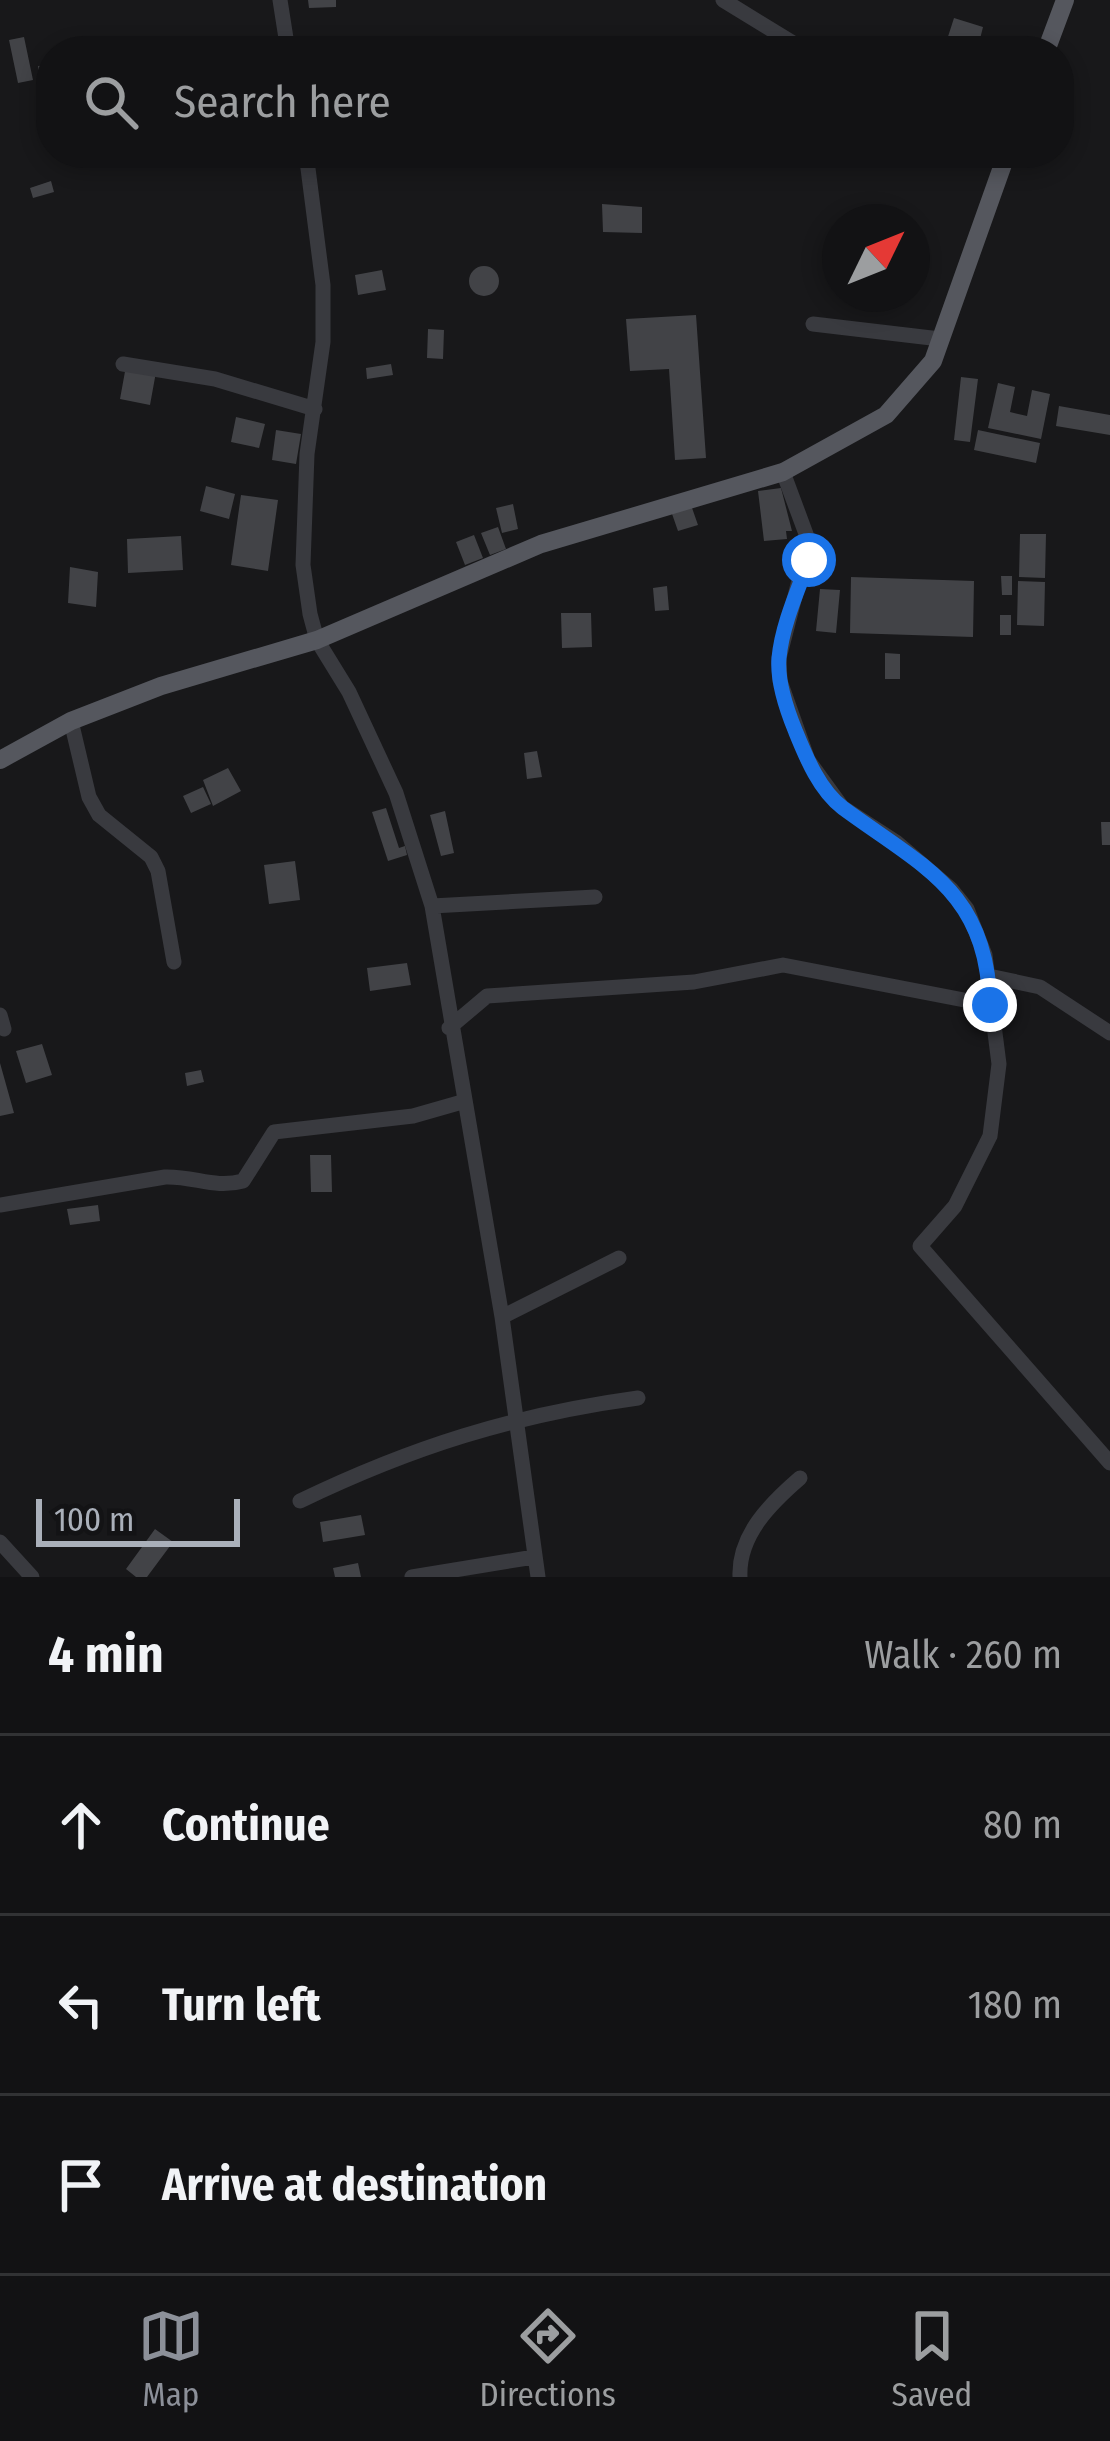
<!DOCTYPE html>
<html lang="en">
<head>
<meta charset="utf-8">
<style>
  body { margin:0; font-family:"Fira Sans Condensed",sans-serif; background:#1b1b1d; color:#f1f3f6 }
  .compass { position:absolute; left:822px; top:204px; width:108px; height:108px; border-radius:50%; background:#121214; box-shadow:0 6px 18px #0003; rotate:47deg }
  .scale { position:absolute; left:36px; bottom:30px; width:204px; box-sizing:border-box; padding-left:12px; border:6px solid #aab0ba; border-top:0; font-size:33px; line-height:42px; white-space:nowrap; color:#aab0ba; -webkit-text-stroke:9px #131315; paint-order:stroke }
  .stop { position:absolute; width:36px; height:36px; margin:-27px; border:9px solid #1a73e8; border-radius:50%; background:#fff }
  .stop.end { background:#1a73e8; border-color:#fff; box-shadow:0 3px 12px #0008 }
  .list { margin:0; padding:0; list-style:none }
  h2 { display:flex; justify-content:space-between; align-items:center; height:156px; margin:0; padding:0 48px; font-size:51px }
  h2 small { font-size:39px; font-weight:400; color:#9c9ea0 }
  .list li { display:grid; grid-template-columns:78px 1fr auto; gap:36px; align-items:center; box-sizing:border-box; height:180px; padding:0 48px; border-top:3px solid #313234 }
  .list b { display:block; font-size:45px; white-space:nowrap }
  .list em { font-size:39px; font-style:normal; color:#9c9ea0 }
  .icon { flex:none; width:66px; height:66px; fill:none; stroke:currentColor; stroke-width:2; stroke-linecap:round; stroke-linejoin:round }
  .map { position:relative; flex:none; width:1110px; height:1577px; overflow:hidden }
  .search { position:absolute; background:#121214; box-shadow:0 6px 18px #0003; left:36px; right:36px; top:36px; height:132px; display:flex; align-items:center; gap:30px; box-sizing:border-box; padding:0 42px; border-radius:48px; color:#9c9ea0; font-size:45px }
  .sheet { height:696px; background:#121214 }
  nav { display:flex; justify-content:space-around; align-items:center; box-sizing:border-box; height:168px; border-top:3px solid #313234; background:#121214; font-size:33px; color:#9c9ea0 }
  nav a { display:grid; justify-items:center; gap:6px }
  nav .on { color:#8c9099 }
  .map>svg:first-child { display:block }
  .building { fill:#424347 }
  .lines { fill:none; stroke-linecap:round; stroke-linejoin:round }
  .minor { stroke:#393a3f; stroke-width:15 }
  .major { stroke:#55575e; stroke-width:18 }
  .route { stroke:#1a73e8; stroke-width:15 }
</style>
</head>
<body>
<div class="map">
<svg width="1110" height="1577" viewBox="0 0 1110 1577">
  <rect width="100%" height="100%" fill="#18181a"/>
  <path class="building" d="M308,0h28v7l-27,1z
    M954,18l29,9 -6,24 -33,-2z
    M24,37l9,43 -15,3 -9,-43z
    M49,65l2,16 -11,1 -2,-16z
    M51,181l3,11 -21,6 -3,-10z
    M602,204l40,3v26l-39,-1z
    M469 281a15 15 0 1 1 30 0a15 15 0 1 1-30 0Z
    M382,270l4,20 -28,5 -3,-20z
    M696,315l10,143 -31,2 -6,-91 -39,2 -4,-52z
    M428,329l16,1 -1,29 -16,-1z
    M391,364l2,11 -26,4 -1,-11z
    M126,366l30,6 -6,33 -30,-6z
    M961,377l17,2 -8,63 -16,-2z
    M998,383l17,4 -5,25 17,4 5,-26 18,4 -9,45 -53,-11z
    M1059,406l51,9v20l-54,-9z
    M236,417l29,7 -6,24 -28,-6z
    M276,430l25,4 -5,30 -24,-4z
    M978,430l62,13 -4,20 -62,-13z
    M206,486l29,8 -6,25 -29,-8z
    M781,488l11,43h-6l1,8 -23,2 -6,-50z
    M241,495l37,5 -10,71 -37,-6z
    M513,504l5,25 -16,4 -6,-25z
    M691,505l7,20 -20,6 -7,-20z
    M498,527l8,22 -16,6 -9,-22z
    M1020,534h26l-1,44 -26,-1z
    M474,535l9,23 -18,7 -9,-23z
    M181,536l2,34 -55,3 -1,-34z
    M70,567l28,5 -2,35 -28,-4z
    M1001,576h11v19h-10z
    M851,577l123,4 -1,56 -123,-4z
    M1018,581l27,1 -1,44 -27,-1z
    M667,586l2,24 -14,1 -2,-23z
    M820,589l20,1 -4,43 -20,-2z
    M561,613h30l1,34 -30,1z
    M1000,615h11v20h-11z
    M885,653l15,1v25h-15z
    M537,751l5,26 -15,2 -3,-26z
    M228,768l13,23 -28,15 -10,-26z
    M203,787l8,17 -20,9 -8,-17z
    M386,808l13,40 6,-2 2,9 -19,6 -16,-49z
    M445,811l9,42 -13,3 -11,-41z
    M1101,822h9v23h-8z
    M295,861l5,39 -31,4 -5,-39z
    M407,963l4,22 -41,6 -3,-23z
    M42,1044l10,31 -26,8 -10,-32z
    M0,1063l14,50 -14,3z
    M201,1070l3,12 -17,4 -2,-13z
    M310,1155h21l1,37h-21z
    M98,1205l2,16 -30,4 -3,-16z
    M361,1515l4,20 -42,7 -3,-20z
    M155,1529l18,13 -26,35h-11l-10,-8z
    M358,1563l3,14h-26l-2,-9z"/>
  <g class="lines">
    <path class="minor" d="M280,0l8,51
      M723,0l83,51
      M306,153l17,132v57l-16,112 -4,111 7,49 7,26 32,52 47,101 36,113 70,411 36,260
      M813,324l127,15
      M123,364l92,15 100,30
      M783,472l26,70 -30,116 1,23 28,79 34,47 54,35 55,47 16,20 18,46 14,109 -9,72 -35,70 -35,40 190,217
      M71,721l18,76 10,18 52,42 7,14 16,91
      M432,906l163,-9
      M989,976l51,11 70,46
      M0,1015l4,14
      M449,1028l38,-32 207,-14 89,-17 207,40
      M0,1205l165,-28c30,-1 49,12 78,4l31,-49 139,-16 49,-14
      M502,1317l117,-59
      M300,1501c112,-54 213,-86 338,-103
      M0,1542l32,35
      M412,1577l122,-20
      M740,1577c-2,-42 31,-74 60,-99"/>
    <path class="major" d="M1046,51l19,-51
      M0,760l71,-39 90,-35 156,-46 224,-96 242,-72 103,-57 47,-54 74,-208"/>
  </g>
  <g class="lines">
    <path class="route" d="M809,560c-11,30 -27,65 -30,98 -2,23 7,50 16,72 11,27 24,60 48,78 80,59 144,83 147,197"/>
  </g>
</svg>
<svg class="compass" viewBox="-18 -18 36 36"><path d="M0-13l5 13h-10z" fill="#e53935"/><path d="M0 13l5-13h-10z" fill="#9c9ea0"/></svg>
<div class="scale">100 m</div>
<div class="stop" style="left:809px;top:560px"></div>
<div class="stop end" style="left:990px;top:1005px"></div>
<div class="search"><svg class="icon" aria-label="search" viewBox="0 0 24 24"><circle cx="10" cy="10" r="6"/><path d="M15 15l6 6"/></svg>Search here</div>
</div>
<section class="sheet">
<h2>4 min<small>Walk · 260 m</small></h2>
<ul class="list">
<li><svg class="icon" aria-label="ahead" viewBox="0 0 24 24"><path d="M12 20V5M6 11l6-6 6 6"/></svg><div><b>Continue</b></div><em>80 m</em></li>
<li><svg class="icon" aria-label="left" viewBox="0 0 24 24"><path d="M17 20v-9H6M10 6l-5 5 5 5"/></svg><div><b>Turn left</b></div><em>180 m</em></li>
<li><svg class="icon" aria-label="arrive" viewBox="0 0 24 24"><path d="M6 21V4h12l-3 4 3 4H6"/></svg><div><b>Arrive at destination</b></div></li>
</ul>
</section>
<nav>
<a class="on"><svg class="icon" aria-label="map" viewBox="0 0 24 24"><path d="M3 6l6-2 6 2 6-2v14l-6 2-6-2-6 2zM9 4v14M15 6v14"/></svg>Map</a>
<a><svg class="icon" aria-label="directions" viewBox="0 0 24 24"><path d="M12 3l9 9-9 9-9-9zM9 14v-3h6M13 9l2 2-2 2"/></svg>Directions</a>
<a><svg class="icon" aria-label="saved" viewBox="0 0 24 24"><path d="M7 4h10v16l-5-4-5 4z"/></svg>Saved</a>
</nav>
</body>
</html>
